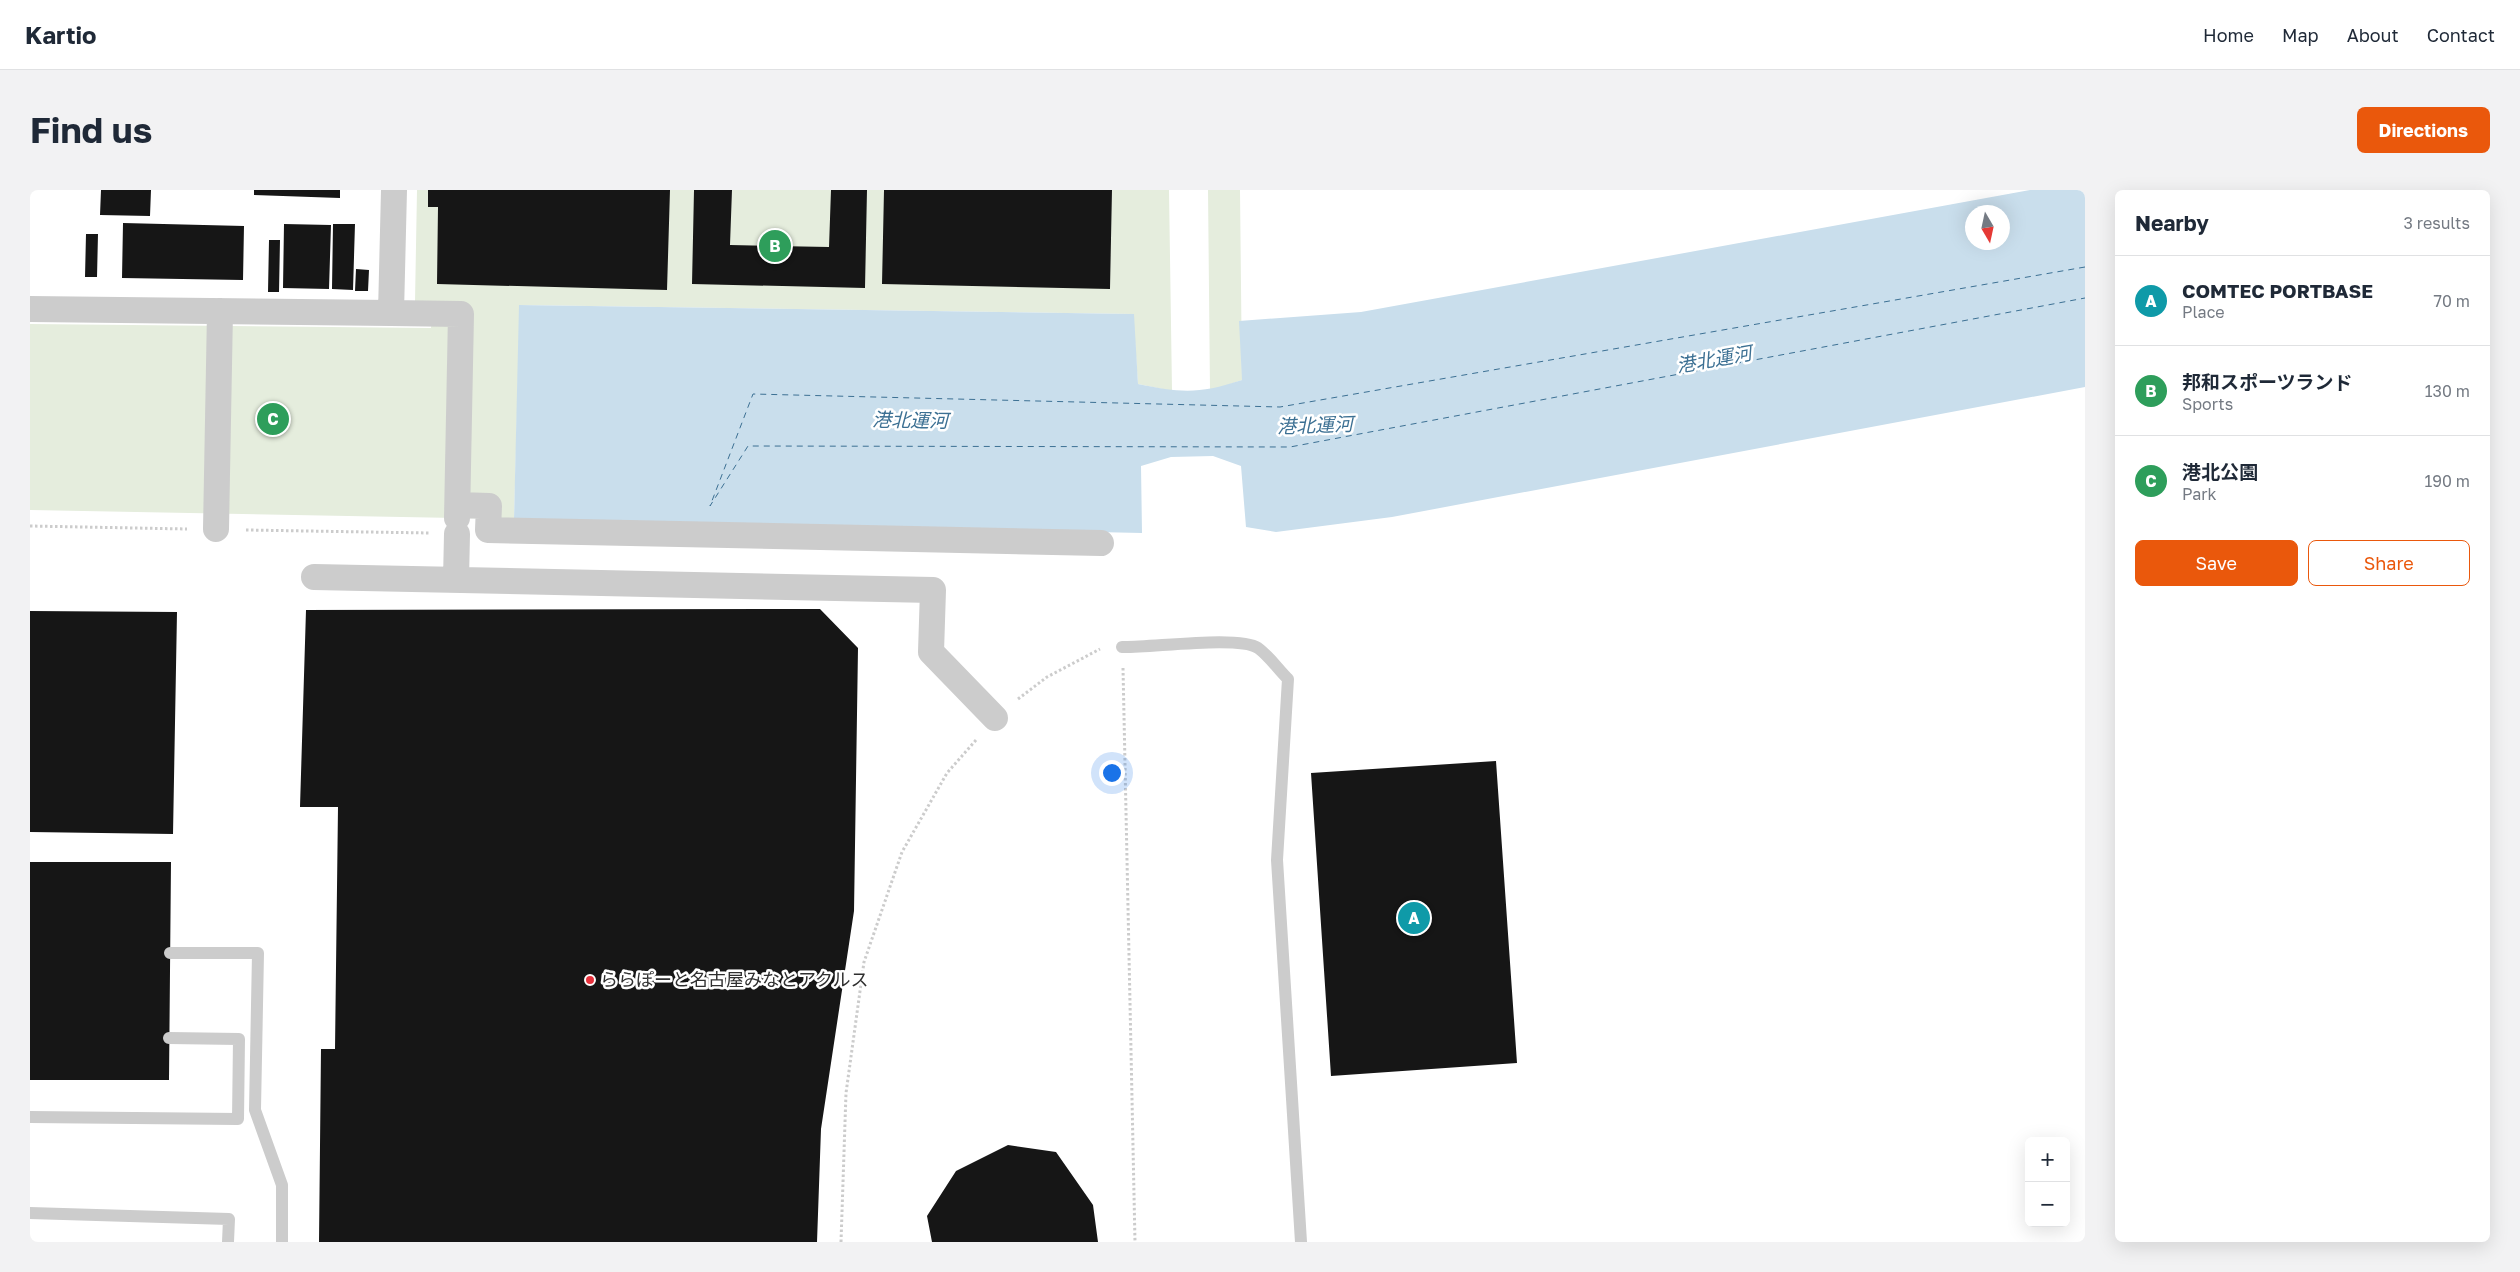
<!DOCTYPE html>
<html lang="en">
<head>
<meta charset="utf-8">
<style>
  body { margin:0; font-family:"Golos Text","Noto Sans JP",sans-serif; background:#f2f2f3; color:#1f2937 }
  .controls { position:absolute; right:15px; bottom:15px; display:grid; overflow:hidden; border-radius:8px; box-shadow:0 5px 20px #0002 }
  .controls button { width:45px; height:45px; display:grid; place-items:center; padding:0; border:0; border-bottom:1px solid #e0e1e3; background:#fff; color:#1f2937; font:25px sans-serif }
  .compass { position:absolute; left:1935px; top:15px; width:45px; height:45px; border-radius:50%; background:#fff; box-shadow:0 5px 20px #0002; rotate:171deg }
  .you { position:absolute; left:1081px; top:582px; width:18px; height:18px; margin:-12px; border:4px solid #fff; border-radius:50%; background:#1a73e8; box-shadow:0 0 0 8px #1a73e833 }
  .badge { display:grid; place-items:center; width:32px; height:32px; border-radius:50%; background:#ea580c; color:#fff; font-size:16px; font-weight:700 }
  .pin { position:absolute; translate:-50% -50%; border:2px solid #fff; box-shadow:0 1px 5px #0006 }
  .list { margin:0; padding:0; list-style:none }
  h2 { display:flex; justify-content:space-between; align-items:center; height:65px; margin:0; padding:0 20px; font-size:21px }
  h2 small { font-size:16px; font-weight:400; color:#747a83 }
  .list li { display:grid; grid-template-columns:32px 1fr auto; gap:15px; align-items:center; box-sizing:border-box; height:90px; padding:0 20px; border-top:1px solid #e0e1e3 }
  .list b { display:block; font-size:19px; white-space:nowrap }
  .list p { margin:0; font-size:16px; white-space:nowrap; color:#747a83 }
  .list em { font-size:16px; font-style:normal; color:#747a83 }
  .actions { display:flex; gap:10px; padding:15px 20px }
  .actions a { flex:1; padding:11px 0; border:1px solid #ea580c; border-radius:8px; text-align:center; font-size:18px; color:#ea580c }
  .actions .main { background:#ea580c; color:#fff }
  .map { position:relative; flex:none; width:2055px; height:1052px; overflow:hidden; border-radius:8px }
  header { display:flex; align-items:center; gap:30px; box-sizing:border-box; height:70px; padding:0 25px; background:#fff; border-bottom:1px solid #e0e1e3 }
  header strong { font-size:24px }
  nav { display:flex; gap:28px; margin-inline-start:auto; font-size:18px }
  .intro { display:flex; align-items:center; justify-content:space-between; box-sizing:border-box; height:120px; padding:0 30px }
  h1 { margin:0; font-size:35px }
  .button { padding:12px 22px; border-radius:8px; background:#ea580c; color:#fff; font-size:18px; font-weight:700 }
  main { display:flex; gap:30px; padding:0 30px }
  aside { flex:1; background:#fff; border-radius:8px; box-shadow:0 5px 20px #0002 }
  .map>svg:first-child { display:block }
  .green { fill:#e5eddd }
  .water { fill:#c9deec; fill-rule:evenodd }
  .lines { fill:none; stroke-linecap:round; stroke-linejoin:round }
  .ferry { stroke:#3c7093; stroke-width:1; stroke-dasharray:6 5; stroke-linecap:butt }
  .building { fill:#161616 }
  .path { stroke:#ccc; stroke-width:3; stroke-dasharray:2.5 2.5; stroke-linecap:butt }
  .lane { stroke:#ccc; stroke-width:12 }
  .street { stroke:#ccc; stroke-width:26 }
  .poi-dot { fill:#e7313c; stroke:#fff; stroke-width:2 }
  .labels { text-anchor:middle; stroke-width:5; stroke-linejoin:round; paint-order:stroke }
  .poi-label { font-size:18px; fill:#2f2f2f; stroke:#fff; text-anchor:start }
  .water-label { font-size:19px; font-style:italic; fill:#3c7093; stroke:#fff }
</style>
</head>
<body>
<header>
<strong>Kartio</strong>
<nav><a>Home</a><a>Map</a><a>About</a><a>Contact</a></nav>
</header>
<div class="intro"><h1>Find us</h1><a class="button">Directions</a></div>
<main>
<div class="map">
<svg width="2055" height="1052" viewBox="0 0 2055 1052">
  <rect width="100%" height="100%" fill="#fff"/>
  <path class="green" d="M387,0h752l3,201 -34,-7 -5,-70 -613,-9 -6,214 -484,-9v-186l401,4v-26h-16z
    M1178,0h32l2,190 -32,11z"/>
  <path class="water" d="M2000,0h55v197l-693,130 -116,15 -30,-5 -5,-61 -28,-10 -42,1 -30,9 1,67 -628,-14 5,-214 615,9 4,70c44,9 61,10 104,-4l-3,-59 122,-9zM1942,22h30v30h-30z"/>
  <g class="lines">
    <path class="ferry" d="M2055,77l-805,140 -527,-13 -43,112 38,-60 542,1 795,-149"/>
  </g>
  <path class="building" d="M71,0h50l-1,26 -50,-1z
    M224,0h86v8l-86,-3z
    M398,0h242l-3,100 -230,-6 1,-77h-10z
    M664,0h38l-2,55 99,2 2,-57h36l-2,98 -173,-4z
    M854,0h228l-2,99 -228,-5z
    M93,33l121,3 -1,54 -121,-2z
    M254,34l47,1 -2,64 -46,-1z
    M303,34h22l-2,66 -21,-1z
    M56,44h12l-1,43h-12z
    M239,50h11l-1,52h-11z
    M326,79l13,1 -1,21h-13z
    M790,419l38,39 -4,263 -33,218 -4,113h-498l2,-193h14l3,-242h-38l6,-197z
    M0,421l147,1 -4,222 -143,-2z
    M1466,571l21,302 -186,13 -20,-303z
    M0,672h141l-2,218h-139z
    M978,955l48,7 37,53 5,37h-166l-5,-26 29,-45z"/>
  <g class="lines">
    <path class="path" d="M0,336l157,3
      M216,340l183,3
      M1093,478l12,574
      M988,509l29,-22 53,-28
      M811,1052l5,-149 18,-131 38,-110 45,-79 29,-33"/>
    <path class="lane" d="M1092,457c28,1 117,-12 136,1 11,8 20,21 30,31l-11,181 24,382
      M140,763h88l-3,157 27,75v57
      M0,927l208,2 1,-80 -70,-1
      M0,1023l199,6 -1,23"/>
    <path class="street" d="M0,119l361,4 3,-123
      M361,123l70,1 -4,204
      M428,315l31,1 -1,24 613,13
      M186,339l4,-218
      M284,387l619,13 -2,62 64,66
      M426,390l1,-46"/>
  </g>
  <circle class="poi-dot" cx="560" cy="790" r="5"/>
  <g class="labels">
    <g class="poi-label">
      <text x="570" y="796">ららぽーと名古屋みなとアクルス</text>
    </g>
    <g class="water-label">
      <text transform="translate(1684 169) rotate(-10)" y="7">港北運河</text>
      <text transform="translate(880 230) rotate(1)" y="7">港北運河</text>
      <text transform="translate(1285 235) rotate(-2)" y="7">港北運河</text>
    </g>
  </g>
</svg>
<div class="controls">
<button>+</button>
<button>−</button>
</div>
<svg class="compass" viewBox="-18 -18 36 36"><path d="M0-13l5 13h-10z" fill="#e53935"/><path d="M0 13l5-13h-10z" fill="#747a83"/></svg>
<div class="you"></div>
<div class="pin badge" style="left:1384px;top:728px;background:#0f9aa8">A</div>
<div class="pin badge" style="left:745px;top:56px;background:#2e9e5b">B</div>
<div class="pin badge" style="left:243px;top:229px;background:#2e9e5b">C</div>
</div>
<aside>
<h2>Nearby<small>3 results</small></h2>
<ul class="list">
<li><span class="badge" style="background:#0f9aa8">A</span><div><b>COMTEC PORTBASE</b><p>Place</p></div><em>70 m</em></li>
<li><span class="badge" style="background:#2e9e5b">B</span><div><b>邦和スポーツランド</b><p>Sports</p></div><em>130 m</em></li>
<li><span class="badge" style="background:#2e9e5b">C</span><div><b>港北公園</b><p>Park</p></div><em>190 m</em></li>
</ul>
<div class="actions"><a class="main">Save</a><a>Share</a></div>
</aside>
</main>
</body>
</html>
